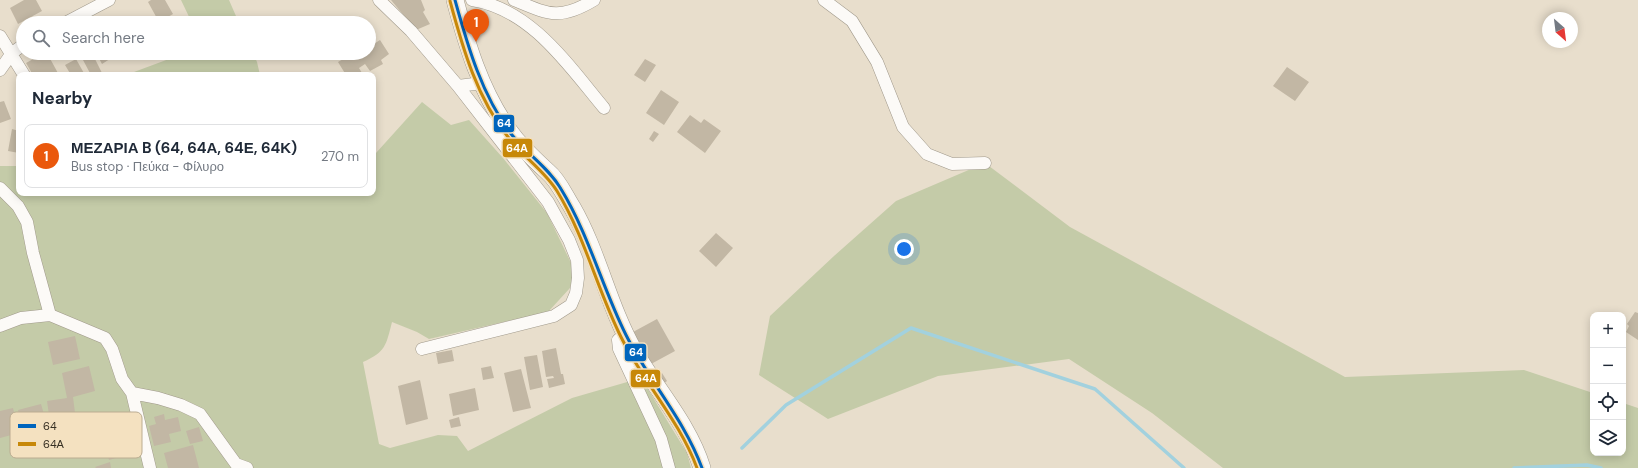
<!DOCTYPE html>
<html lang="en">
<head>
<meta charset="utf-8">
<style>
  body { margin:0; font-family:"DM Sans",sans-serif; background:#f2f2f3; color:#1f2937 }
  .controls { position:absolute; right:12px; bottom:12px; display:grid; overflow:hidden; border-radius:8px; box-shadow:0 2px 10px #0003 }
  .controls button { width:36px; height:36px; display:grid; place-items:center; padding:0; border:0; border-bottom:1px solid #e0e1e3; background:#fff; color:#1f2937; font:20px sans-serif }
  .compass { position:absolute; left:1542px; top:12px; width:36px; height:36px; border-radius:50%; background:#fff; box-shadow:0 2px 10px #0003; rotate:152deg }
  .you { position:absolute; left:904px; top:249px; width:14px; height:14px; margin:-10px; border:3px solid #fff; border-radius:50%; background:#1a73e8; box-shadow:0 0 0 6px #1a73e833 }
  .badge { display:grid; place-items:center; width:26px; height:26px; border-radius:50%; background:#ea580c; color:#fff; font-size:13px; font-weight:700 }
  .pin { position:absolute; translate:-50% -33px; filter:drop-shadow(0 1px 2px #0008) }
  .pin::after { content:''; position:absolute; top:21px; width:14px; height:12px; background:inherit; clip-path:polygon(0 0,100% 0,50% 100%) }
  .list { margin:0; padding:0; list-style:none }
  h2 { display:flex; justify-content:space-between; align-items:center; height:52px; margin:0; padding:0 16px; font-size:17px }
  h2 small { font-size:13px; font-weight:400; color:#747a83 }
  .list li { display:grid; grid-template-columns:26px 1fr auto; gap:12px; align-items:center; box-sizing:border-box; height:64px; margin:0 8px 8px; padding:0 8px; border:1px solid #e0e1e3; border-radius:8px }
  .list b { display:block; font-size:15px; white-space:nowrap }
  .list p { margin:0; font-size:13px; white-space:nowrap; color:#747a83 }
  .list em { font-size:13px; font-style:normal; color:#747a83 }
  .icon { flex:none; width:22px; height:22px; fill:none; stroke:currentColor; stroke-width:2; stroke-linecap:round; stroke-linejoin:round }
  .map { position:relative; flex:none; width:1638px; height:468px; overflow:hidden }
  .search { position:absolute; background:#fff; box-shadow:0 2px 10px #0003; left:16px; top:16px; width:360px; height:44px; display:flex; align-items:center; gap:10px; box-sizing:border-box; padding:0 14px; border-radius:22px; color:#747a83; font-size:15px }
  .panel { position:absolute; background:#fff; box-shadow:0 2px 10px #0003; left:16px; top:72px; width:360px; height:124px; border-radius:8px }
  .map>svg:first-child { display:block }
  .green { fill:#c4cba8 }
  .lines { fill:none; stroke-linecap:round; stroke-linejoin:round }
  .stream { stroke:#a2d1de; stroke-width:3.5 }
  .building { fill:#c2b7a4 }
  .street-casing { stroke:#a0998b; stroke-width:13 }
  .secondary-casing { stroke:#a0998b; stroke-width:18 }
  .street { stroke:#fcfaf7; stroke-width:12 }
  .secondary { stroke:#fcfaf7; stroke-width:17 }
  .bus-1-casing { stroke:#f4e1c0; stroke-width:6 }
  .bus-2-casing { stroke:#f4e1c0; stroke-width:6 }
  .bus-1 { stroke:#0065bd; stroke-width:3 }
  .bus-2 { stroke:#c78809; stroke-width:3 }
  .key { fill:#f4e1c0; stroke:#bbac91; stroke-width:1 }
  .key-label { font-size:11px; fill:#373023 }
  .line-badge { stroke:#f4e1c0; stroke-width:1.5 }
  .badge-label { font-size:11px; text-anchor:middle; font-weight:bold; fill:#fff }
</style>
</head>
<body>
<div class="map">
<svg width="1638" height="468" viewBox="0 0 1638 468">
  <rect width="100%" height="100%" fill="#e8decc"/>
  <path class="green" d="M181,0h48l10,23h-47z
    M185,53h68l4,9 3,13h-125l-1,-3z
    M422,102l29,23 18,-5 34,38 44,55 25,52v13l-2,10 -22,24 -119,27 -12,-7 -25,-10c-6,23 -6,30 -29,40l16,82 11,4 48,-13 19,1 11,15 104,-53 69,-20 46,75 4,15h-691v-302h19v27h354v-41l3,1z
    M985,163l85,64 275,150 179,-7 69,23v60h30v-50l15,5v60h-415l-71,-55 -83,-54 -131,17 -110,43 -69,-44 11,-59 64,-60 62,-55z"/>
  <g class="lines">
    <path class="stream" d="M742,448l44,-43 125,-77 184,61 89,79
      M1514,468l73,-3 14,3"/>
  </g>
  <path class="building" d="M24,0h12l6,11 -24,13 -8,-16z
    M151,0h14l8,14 -14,8 -11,-20z
    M391,0h30l4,10 -2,2 7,12 -14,6z
    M147,17l3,6h-14z
    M380,40l9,14 -8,6 2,4 -13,7 -5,-7 -6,4 3,5 -4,2h-12l-8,-13 12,-7 -1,-2h20v-6z
    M44,53h3l12,22h-26l-7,-12z
    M96,53h15l2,4 -11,7z
    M116,53h12l-9,5z
    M93,55l10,20h-12l-8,-15z
    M76,59l9,16h-14l-6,-10z
    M645,59l11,6 -11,17 -11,-7z
    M1287,67l22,15 -14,19 -22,-15z
    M661,90l18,12 -15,23 -18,-12z
    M4,101l7,18 -11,4v-21z
    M690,115l11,8 3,-4 17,12 -16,22 -28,-21z
    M12,129l7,2v22l-11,-2z
    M654,131l5,3 -6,8 -4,-3z
    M716,233l17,15 -17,19 -17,-16z
    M1635,312l3,1v27l-12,-8 3,-6 -2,-2z
    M657,319l18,32 -24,13 -18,-32z
    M75,336l5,23 -27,6 -5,-23z
    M556,348l5,26h2l2,10 -16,4 -2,-9 7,-1 -1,-2 -7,1 -4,-26z
    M452,350l2,11 -16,3 -2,-11z
    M537,355l6,32 -13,3 -6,-33z
    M89,366l6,25 -22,6 2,16 -13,2 2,12 -13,2 -4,-28 20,-3 -5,-25z
    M491,366l3,12 -11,2 -2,-12z
    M521,369l10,39 -18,4 -9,-39z
    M662,373l5,8 -4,3 -5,-8z
    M420,380l8,39 -22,6 -8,-39z
    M475,388l4,22 -26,6 -4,-22z
    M41,404l7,24 -24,6 -6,-24z
    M13,408l6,25 -19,5v-27z
    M164,414l1,6 13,-3 3,14 -12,3 2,8 -17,4 -5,-20 7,-2 -2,-7z
    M459,417l2,9 -10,2 -2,-8z
    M117,427l9,28 -17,5 -4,-15 -8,3 -2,-7 8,-3 -2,-6z
    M199,427l4,14 -13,3 -4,-13z
    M193,445l6,23h-31l-4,-15z
    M110,462l1,6h-15l-1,-1z"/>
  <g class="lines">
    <defs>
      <path id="street" d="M379,0l32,31 47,55 24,-3
        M472,0c59,9 96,65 132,108
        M514,0c34,14 45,21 80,0
        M824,0l28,21 25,41 26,65 24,27 25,10 33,-1
        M65,23l44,-23
        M0,36l24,39
        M0,70l12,-17 11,-8
        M0,188l18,18 9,16 6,31 17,62
        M0,326l21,-8 29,-3 55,23 7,11 10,30 10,14 26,5 23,7 19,9 36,50 11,4
        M625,334l-7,6 1,9 42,90 8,29
        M422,349l132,-33 17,-11 5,-12 2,-15 -1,-18 -8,-20 -21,-38 -90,-116
        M132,393l18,75"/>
      <path id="secondary" d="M455,0c12,45 25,89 52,128 12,17 26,30 41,44 10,8 17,24 24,35 26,45 36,98 62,144 22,38 55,74 68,117"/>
    </defs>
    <use href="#street" class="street-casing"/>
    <use href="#secondary" class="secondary-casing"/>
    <use href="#street" class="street"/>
    <use href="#secondary" class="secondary"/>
    <defs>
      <path id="bus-1" d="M455,0c13,47 27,96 57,135 15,19 37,33 49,54 28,46 41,98 65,146 23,46 58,84 76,133"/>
      <path id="bus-2" d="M450,1c13,48 27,97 58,136 14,19 36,33 49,54 28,46 40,98 64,146 23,46 58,83 76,131"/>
    </defs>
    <use href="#bus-1" class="bus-1-casing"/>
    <use href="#bus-2" class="bus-2-casing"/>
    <use href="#bus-1" class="bus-1"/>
    <use href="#bus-2" class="bus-2"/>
  </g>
  <rect x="10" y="412" width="132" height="46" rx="6" class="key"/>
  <rect x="18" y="424" width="18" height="4" fill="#0065bd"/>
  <rect x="18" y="442" width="18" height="4" fill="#c78809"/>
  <g class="key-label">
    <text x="43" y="430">64</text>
    <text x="43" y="448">64Α</text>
  </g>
  <g class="line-badge">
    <rect x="493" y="114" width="22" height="19" rx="4" fill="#0065bd"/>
    <rect x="502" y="138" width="31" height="20" rx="4" fill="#c78809"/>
    <rect x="624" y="343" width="23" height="19" rx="4" fill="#0065bd"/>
    <rect x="630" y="369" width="31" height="19" rx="4" fill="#c78809"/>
  </g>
  <g class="badge-label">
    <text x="504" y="127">64</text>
    <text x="517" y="152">64Α</text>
    <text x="636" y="356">64</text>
    <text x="646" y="382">64Α</text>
  </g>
</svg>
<div class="controls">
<button>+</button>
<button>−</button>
<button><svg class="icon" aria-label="locate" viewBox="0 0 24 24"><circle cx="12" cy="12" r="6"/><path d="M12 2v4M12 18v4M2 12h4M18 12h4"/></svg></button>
<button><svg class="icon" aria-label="layers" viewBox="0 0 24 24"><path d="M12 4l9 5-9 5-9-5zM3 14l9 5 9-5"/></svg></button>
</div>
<svg class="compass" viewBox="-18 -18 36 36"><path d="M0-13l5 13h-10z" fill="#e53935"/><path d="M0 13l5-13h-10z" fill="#747a83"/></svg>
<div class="you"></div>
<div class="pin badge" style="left:476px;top:42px">1</div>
<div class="search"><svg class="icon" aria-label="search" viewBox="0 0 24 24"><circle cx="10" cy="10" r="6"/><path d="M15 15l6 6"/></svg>Search here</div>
<section class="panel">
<h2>Nearby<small></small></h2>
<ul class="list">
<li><span class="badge">1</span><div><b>ΜΕΖΑΡΙΑ B (64, 64Α, 64Ε, 64Κ)</b><p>Bus stop · Πεύκα - Φίλυρο</p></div><em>270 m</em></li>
</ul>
</section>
</div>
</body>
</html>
